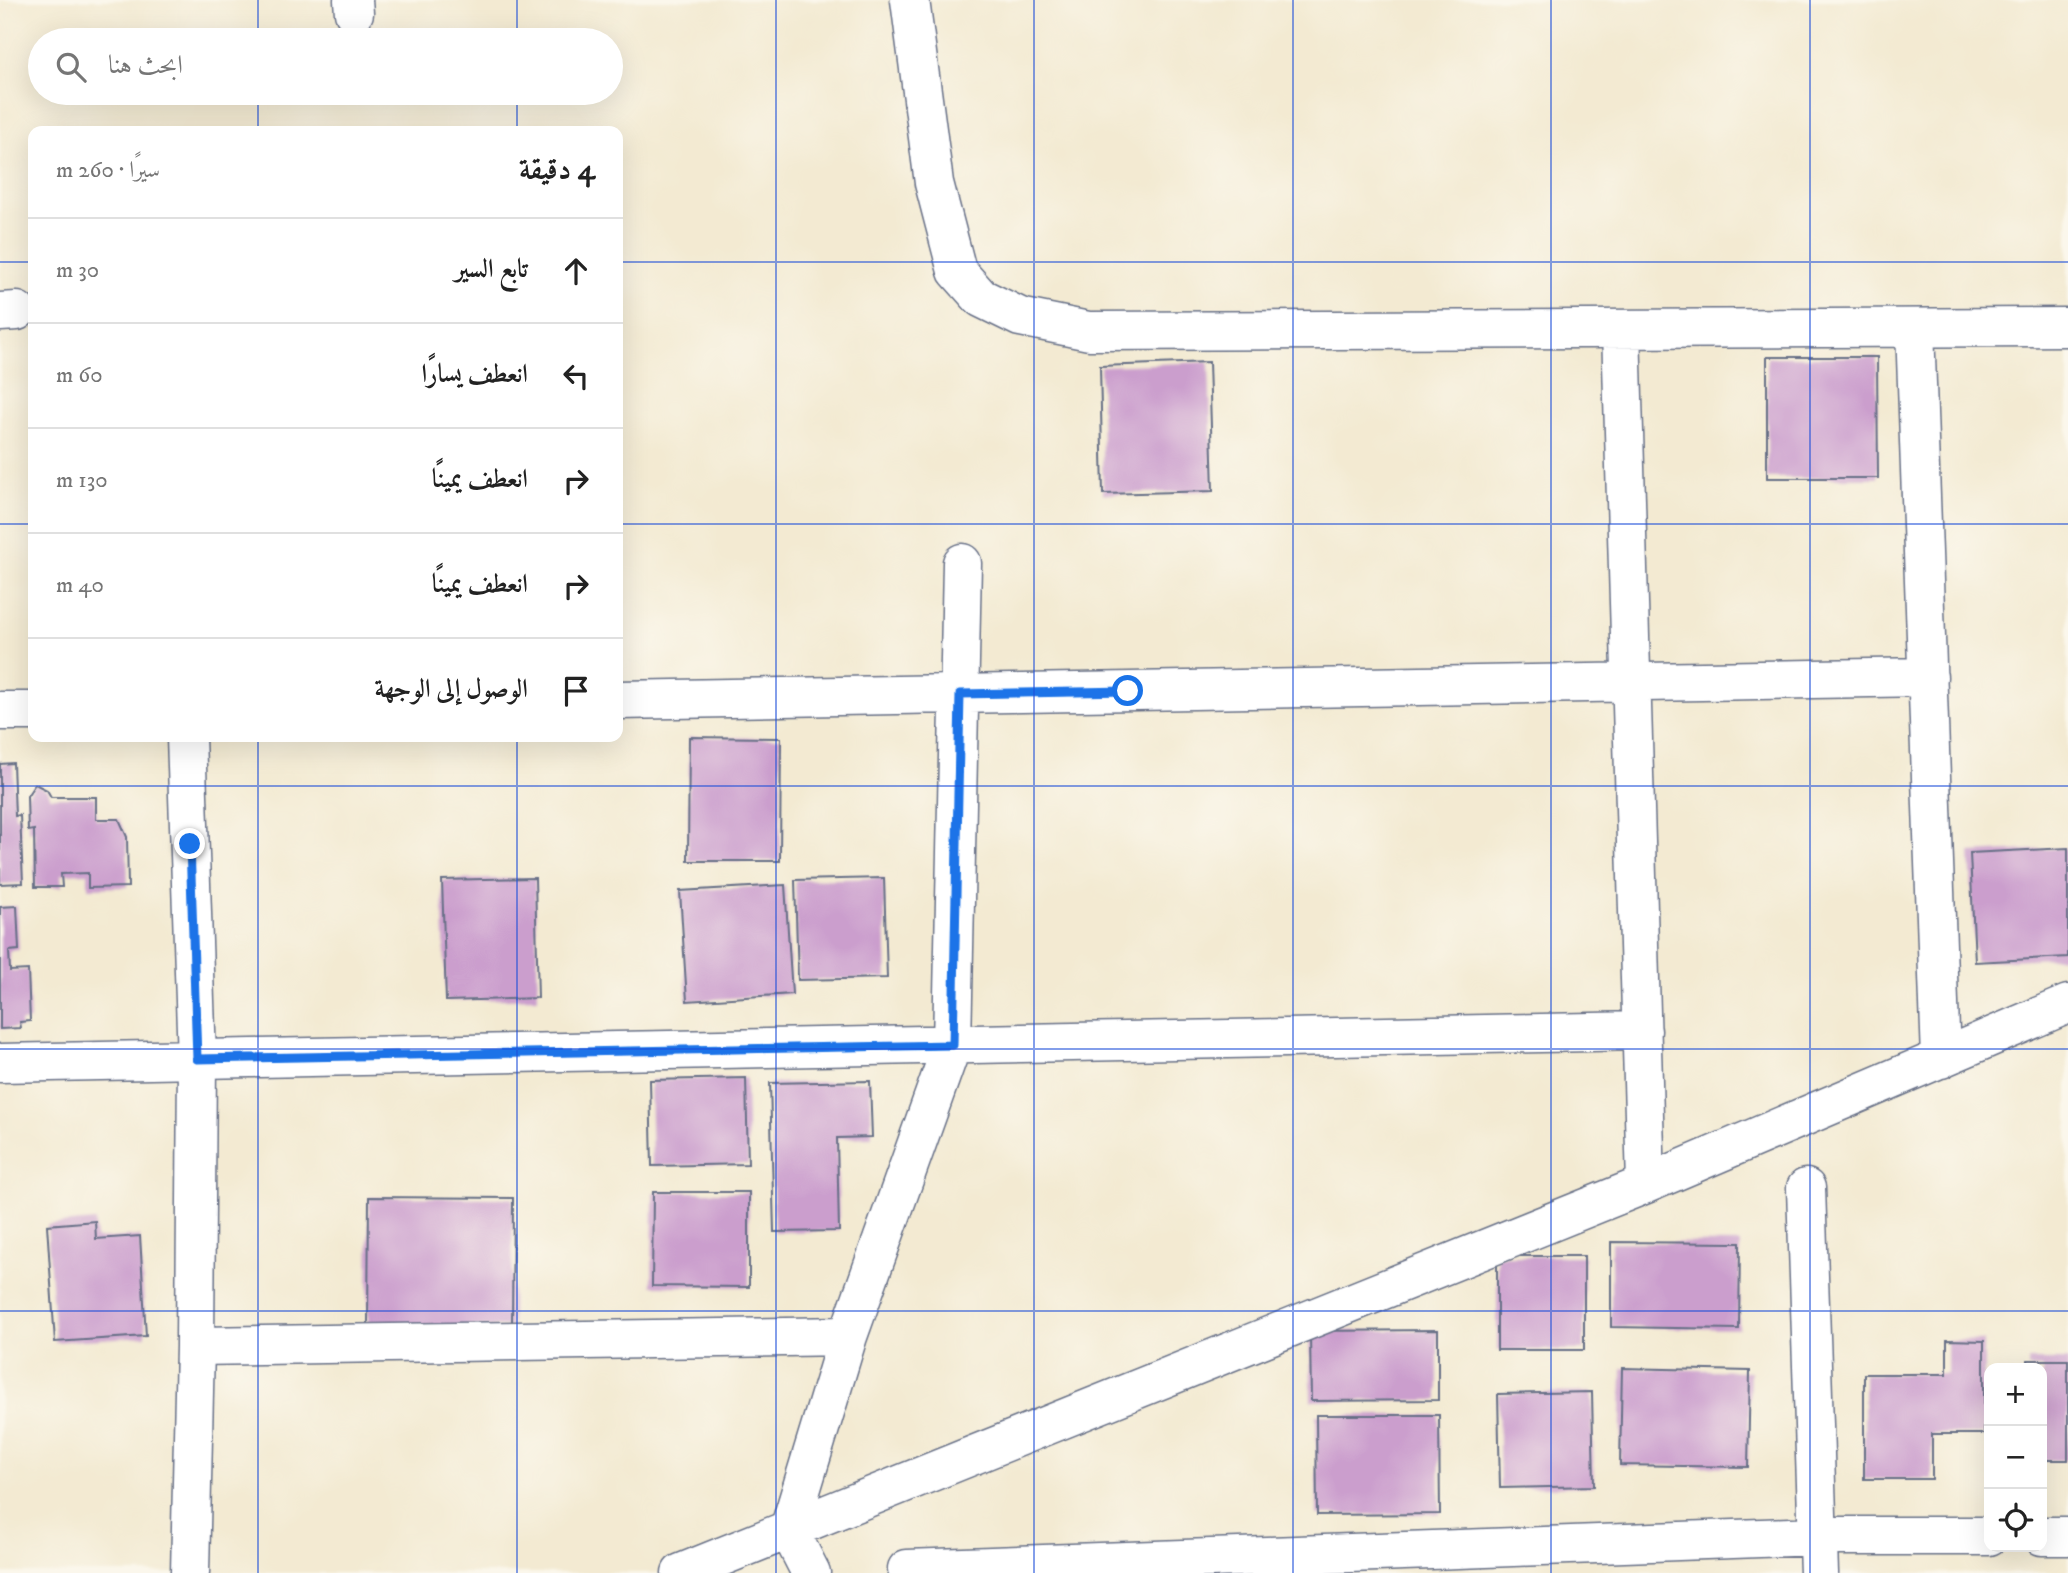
<!DOCTYPE html>
<html lang="ar">
<head>
<meta charset="utf-8">
<style>
  body { margin:0; font-family:"IM FELL DW Pica",Amiri,serif; background:#f6f6f6; color:#222; direction:rtl }
  .controls { position:absolute; right:21px; bottom:21px; display:grid; overflow:hidden; border-radius:14px; box-shadow:0 7px 28px #0002 }
  .controls button { width:63px; height:63px; display:grid; place-items:center; padding:0; border:0; border-bottom:2px solid #e0e0e0; background:#fff; color:#222; font:35px sans-serif }
  .stop { position:absolute; width:21px; height:21px; margin:-16px; border:5px solid #1a73e8; border-radius:50%; background:#fff }
  .stop.end { background:#1a73e8; border-color:#fff; box-shadow:0 2px 7px #0008 }
  .list { margin:0; padding:0; list-style:none }
  h2 { display:flex; justify-content:space-between; align-items:center; height:91px; margin:0; padding:0 28px; font-size:30px }
  h2 small { font-size:23px; font-weight:400; color:#767676 }
  .list li { display:grid; grid-template-columns:46px 1fr auto; gap:21px; align-items:center; box-sizing:border-box; height:105px; padding:0 28px; border-top:2px solid #e0e0e0 }
  .list b { display:block; font-size:26px; white-space:nowrap }
  .list em { font-size:23px; font-style:normal; color:#767676 }
  .icon { flex:none; width:38px; height:38px; fill:none; stroke:currentColor; stroke-width:2; stroke-linecap:round; stroke-linejoin:round }
  .map { position:relative; flex:none; width:2068px; height:1573px; overflow:hidden; direction:ltr }
  .search { position:absolute; background:#fff; box-shadow:0 7px 28px #0002; left:28px; top:28px; width:595px; height:77px; display:flex; align-items:center; gap:18px; box-sizing:border-box; padding:0 24px; border-radius:38px; color:#767676; font-size:26px }
  .panel { position:absolute; background:#fff; box-shadow:0 7px 28px #0002; left:28px; top:126px; width:595px; height:616px; border-radius:14px; direction:rtl }
  .map>svg:first-child { display:block }
  .building { fill:#cb9ecd }
  .lines { fill:none; stroke-linecap:round; stroke-linejoin:round }
  .minor-casing { stroke:#677087; stroke-width:41 }
  .minor { stroke:#fff; stroke-width:38 }
  .route { stroke:#1a73e8; stroke-width:9 }
  .grid { fill:none; stroke:#1d4ed8; stroke-width:2; stroke-opacity:0.55 }
</style>
</head>
<body>
<div class="map">
<svg width="2068" height="1573" viewBox="0 0 2068 1573">
  <rect width="100%" height="100%" fill="#fbf7ec"/>
  <filter id="ink" filterUnits="userSpaceOnUse"><feTurbulence type="fractalNoise" baseFrequency=".0143" numOctaves="2"/><feDisplacementMap in="SourceGraphic" scale="14" xChannelSelector="R" yChannelSelector="G"/><feConvolveMatrix kernelMatrix="1 2 1 2 8 2 1 2 1" color-interpolation-filters="sRGB"/></filter>
  <filter id="wash" filterUnits="userSpaceOnUse"><feTurbulence type="fractalNoise" baseFrequency=".00686" numOctaves="4" result="noise"/><feDisplacementMap in="SourceGraphic" scale="28" xChannelSelector="R" yChannelSelector="G"/><feGaussianBlur stdDeviation="1.57" result="paint"/><feColorMatrix in="noise" values="0 0 0 0 0 0 0 0 0 0 0 0 0 0 0 0 0 1.4 0 .05"/><feComposite in="paint" operator="in"/></filter>
  <g filter="url(#wash)">
    <rect width="100%" height="100%" fill="#f3ead2"/>
    <g id="blocks">
      <path class="building" d="M1767,357h110l1,121h-111z
        M1209,362l4,129 -110,3 -3,-128z
        M689,737l92,1 -1,123h-92z
        M13,763l2,53 5,-1 3,68 -23,1v-120z
        M35,784l12,6 4,7h45v22h23l8,18 1,50 -40,1v-15l-27,1 1,13h-27l-1,-57 -6,1 -1,-35z
        M2068,848v109l-93,5 -5,-109z
        M535,878l3,120 -92,3 -4,-121z
        M884,878l3,100 -89,2 -3,-100z
        M785,885l7,109 -105,7 -7,-110z
        M17,906l2,44 -10,1 1,20 18,-1 2,51 -10,1 1,6 -21,1v-122z
        M746,1078l2,86 -96,2 -2,-86z
        M870,1081l2,56 -35,1 2,93 -65,1 -4,-149z
        M653,1192h96v95l-97,-1z
        M369,1197l144,1 -1,129 -144,-2z
        M95,1221l1,18 44,-3 6,100 -91,6 -8,-117z
        M1611,1242l129,1 -1,86 -128,-2z
        M1497,1256h87v94h-87z
        M1438,1330v70l-127,1 -1,-70z
        M1947,1340l37,1v93h-52v45h-68v-105h83z
        M2028,1360h40v100h-26v-92h-14z
        M1622,1368l128,3 -2,96 -128,-2z
        M1592,1392l2,94 -94,2 -2,-94z
        M1316,1415h123l1,99 -123,1z"/>
    </g>
  </g>
  <g filter="url(#ink)">
    <use href="#blocks" fill-opacity="0" stroke="#677087" stroke-width="2"/>
    <g class="lines">
      <defs>
        <path id="minor" d="M353,0l1,13
          M910,0l24,183 23,88 24,27 39,19 69,14 979,-4
          M0,312l17,-1
          M1915,328l26,731
          M1621,329l25,855
          M618,700l1310,-23
          M0,711h33
          M186,737l11,322 -2,287 -5,227
          M0,1063l1642,-32
          M1806,1188l13,385
          M195,1346l653,-10
          M2042,1536h26
          M907,1569l911,-33h171
          M681,1573l965,-389 422,-180
          M811,1573l-22,-43 59,-194 104,-291 10,-482"/>
      </defs>
      <use href="#minor" class="minor-casing"/>
      <use href="#minor" class="minor"/>
    </g>
  </g>
  <g class="lines" filter="url(#ink)">
    <path class="route" d="M190,844l7,215 756,-14 7,-351 168,-3"/>
  </g>
  <path class="grid" d="M258,0v40M517,0v40M776,0v1573M1034,0v1573M1293,0v1573M1551,0v1573M1810,0v1573M258,93v38M517,93v38M0,262h33M618,262h1450M0,524h33M618,524h1450M258,737v836M517,737v836M0,786h2068M0,1049h2068M0,1311h2068"/>
</svg>
<div class="controls">
<button>+</button>
<button>−</button>
<button><svg class="icon" aria-label="locate" viewBox="0 0 24 24"><circle cx="12" cy="12" r="6"/><path d="M12 2v4M12 18v4M2 12h4M18 12h4"/></svg></button>
</div>
<div class="stop" style="left:1128px;top:691px"></div>
<div class="stop end" style="left:190px;top:844px"></div>
<div class="search"><svg class="icon" aria-label="search" viewBox="0 0 24 24"><circle cx="10" cy="10" r="6"/><path d="M15 15l6 6"/></svg>ابحث هنا</div>
<section class="panel">
<h2>4 دقيقة<small>سيرًا · 260 m</small></h2>
<ul class="list">
<li><svg class="icon" aria-label="ahead" viewBox="0 0 24 24"><path d="M12 20V5M6 11l6-6 6 6"/></svg><div><b>تابع السير</b></div><em>30 m</em></li>
<li><svg class="icon" aria-label="left" viewBox="0 0 24 24"><path d="M17 20v-9H6M10 6l-5 5 5 5"/></svg><div><b>انعطف يسارًا</b></div><em>60 m</em></li>
<li><svg class="icon" aria-label="right" viewBox="0 0 24 24"><path d="M7 20v-9h11M14 6l5 5-5 5"/></svg><div><b>انعطف يمينًا</b></div><em>130 m</em></li>
<li><svg class="icon" aria-label="right" viewBox="0 0 24 24"><path d="M7 20v-9h11M14 6l5 5-5 5"/></svg><div><b>انعطف يمينًا</b></div><em>40 m</em></li>
<li><svg class="icon" aria-label="arrive" viewBox="0 0 24 24"><path d="M6 21V4h12l-3 4 3 4H6"/></svg><div><b>الوصول إلى الوجهة</b></div></li>
</ul>
</section>
</div>
</body>
</html>
